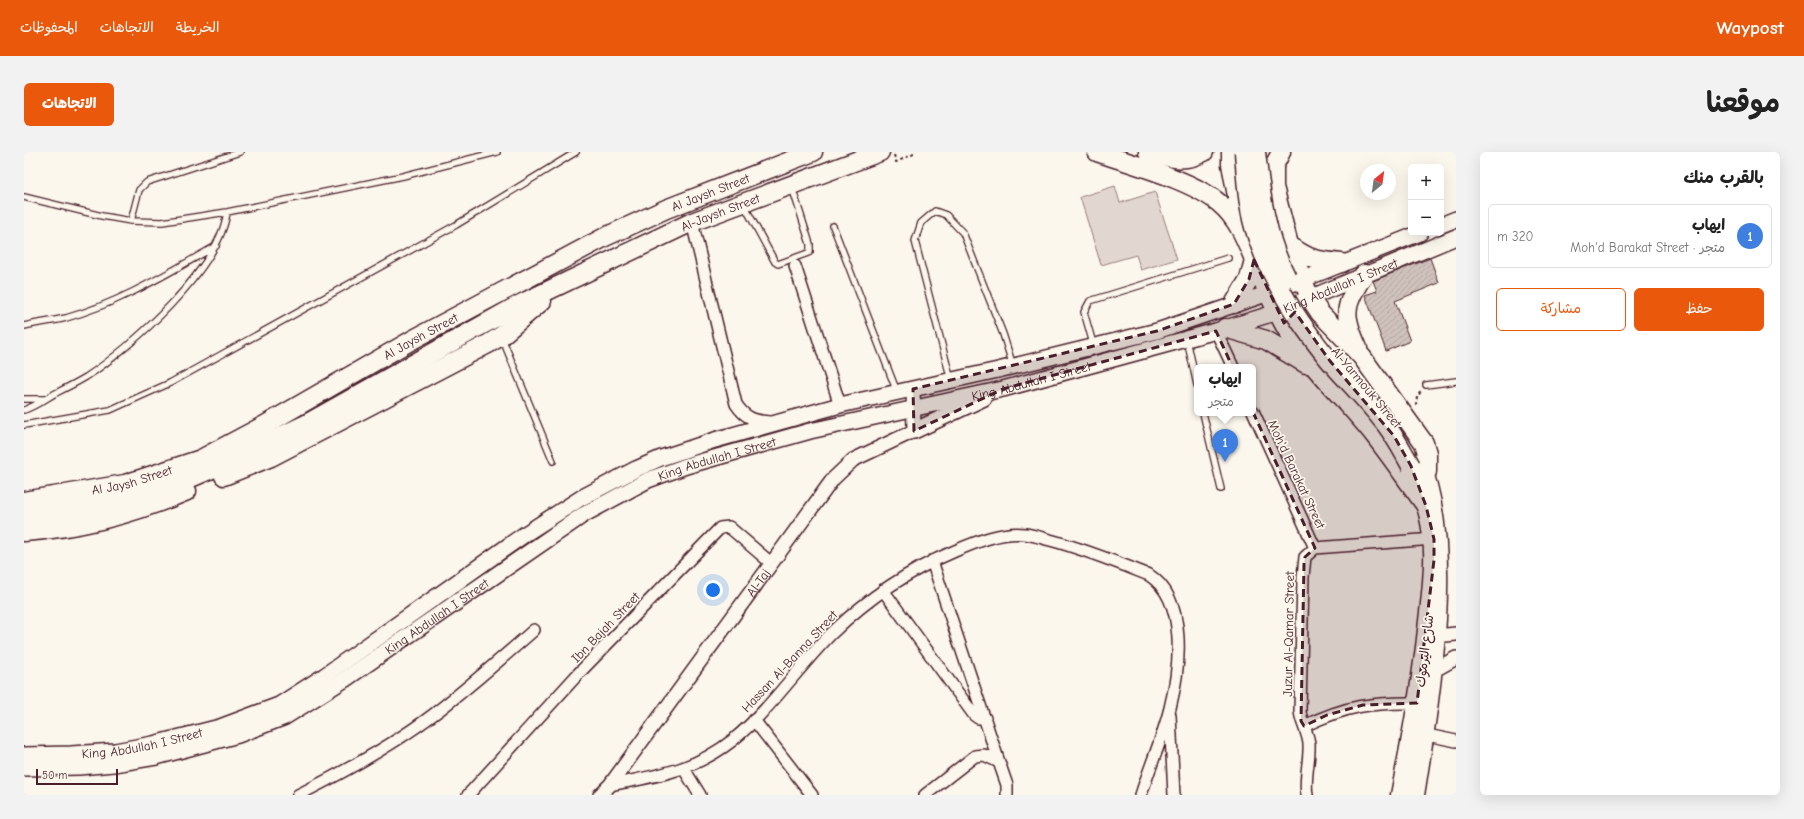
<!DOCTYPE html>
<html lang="ar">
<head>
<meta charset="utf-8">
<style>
  body { margin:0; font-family:"Comic Neue","Playpen Sans Arabic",sans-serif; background:#f2f2f2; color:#222; direction:rtl }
  .controls { position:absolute; right:12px; top:12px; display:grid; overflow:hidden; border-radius:6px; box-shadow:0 4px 16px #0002 }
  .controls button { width:36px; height:36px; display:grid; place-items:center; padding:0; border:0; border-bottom:1px solid #e0e0e0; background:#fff; color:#222; font:20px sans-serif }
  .compass { position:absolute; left:1336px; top:12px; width:36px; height:36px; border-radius:50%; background:#fff; box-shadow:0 4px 16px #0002; rotate:29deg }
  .scale { position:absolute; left:12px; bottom:10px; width:82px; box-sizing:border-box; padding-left:4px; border:2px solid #4a1f2b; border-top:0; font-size:11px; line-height:14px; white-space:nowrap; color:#4a1f2b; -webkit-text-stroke:3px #fbf7ec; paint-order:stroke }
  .you { position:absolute; left:689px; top:438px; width:14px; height:14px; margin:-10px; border:3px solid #fff; border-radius:50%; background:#1a73e8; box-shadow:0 0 0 6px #1a73e833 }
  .badge { display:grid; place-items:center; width:26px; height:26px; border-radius:50%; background:#ea580c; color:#fff; font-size:13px; font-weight:700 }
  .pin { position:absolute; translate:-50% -33px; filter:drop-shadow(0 1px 2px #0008) }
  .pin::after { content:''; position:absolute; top:21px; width:14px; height:12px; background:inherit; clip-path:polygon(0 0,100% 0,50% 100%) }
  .popup { position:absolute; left:1170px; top:212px; width:62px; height:52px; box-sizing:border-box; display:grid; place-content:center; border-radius:6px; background:#fff; filter:drop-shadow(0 1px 3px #0005); font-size:13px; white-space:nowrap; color:#767676 }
  .popup b { font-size:15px; color:#222 }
  .popup::after { content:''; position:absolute; left:50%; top:100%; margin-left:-8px; border:8px solid transparent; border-top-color:#fff }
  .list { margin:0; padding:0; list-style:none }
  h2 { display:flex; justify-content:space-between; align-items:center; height:52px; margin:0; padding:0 16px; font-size:17px }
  h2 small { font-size:13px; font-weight:400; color:#767676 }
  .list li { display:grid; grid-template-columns:26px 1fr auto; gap:12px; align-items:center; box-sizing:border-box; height:64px; margin:0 8px 8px; padding:0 8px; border:1px solid #e0e0e0; border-radius:6px }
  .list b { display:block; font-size:15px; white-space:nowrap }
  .list p { margin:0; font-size:13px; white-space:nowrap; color:#767676 }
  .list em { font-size:13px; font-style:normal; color:#767676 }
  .actions { display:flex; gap:8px; padding:12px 16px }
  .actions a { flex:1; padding:9px 0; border:1px solid #ea580c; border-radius:6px; text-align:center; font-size:14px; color:#ea580c }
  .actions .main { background:#ea580c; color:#fff }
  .map { position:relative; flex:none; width:1432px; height:643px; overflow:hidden; direction:ltr; border-radius:6px }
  header { display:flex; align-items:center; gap:24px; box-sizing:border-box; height:56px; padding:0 20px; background:#ea580c; color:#fff }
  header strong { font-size:19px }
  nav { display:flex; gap:22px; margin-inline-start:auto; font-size:14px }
  .intro { display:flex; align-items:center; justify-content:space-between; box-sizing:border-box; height:96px; padding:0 24px }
  h1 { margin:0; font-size:28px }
  .button { padding:10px 18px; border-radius:6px; background:#ea580c; color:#fff; font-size:14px; font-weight:700 }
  main { display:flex; gap:24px; padding:0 24px }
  aside { flex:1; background:#fff; border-radius:6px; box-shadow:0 4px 16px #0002 }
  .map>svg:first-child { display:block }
  .green { fill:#e2d7d0; stroke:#967b7e }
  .building { fill:url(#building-hatch); stroke:#4a1f2b }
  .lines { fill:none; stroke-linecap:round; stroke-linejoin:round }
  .service-casing { stroke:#4a1f2b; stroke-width:8 }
  .minor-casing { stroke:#4a1f2b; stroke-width:14 }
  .tertiary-casing { stroke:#4a1f2b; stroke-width:16 }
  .secondary-casing { stroke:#4a1f2b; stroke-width:18 }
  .trunk-casing { stroke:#4a1f2b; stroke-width:21 }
  .path { stroke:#4a1f2b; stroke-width:2; stroke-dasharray:3 3; stroke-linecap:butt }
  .service { stroke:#fbf7ec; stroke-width:5.5 }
  .minor { stroke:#fbf7ec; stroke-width:11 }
  .tertiary { stroke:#fbf7ec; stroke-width:13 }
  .secondary { stroke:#fbf7ec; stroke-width:15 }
  .trunk { stroke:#fbf7ec; stroke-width:18 }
  .trunk-bridge-casing { stroke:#4a1f2b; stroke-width:21; stroke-linecap:butt }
  .trunk-bridge { stroke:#fbf7ec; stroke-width:18 }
  .marked { fill:#4a1f2b; fill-opacity:0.2; stroke:#4a1f2b; stroke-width:3; stroke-dasharray:8 5; stroke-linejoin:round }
  .labels { text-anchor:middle; stroke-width:3.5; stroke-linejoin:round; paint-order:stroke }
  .street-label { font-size:13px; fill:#4a1f2b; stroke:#fbf7ec }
</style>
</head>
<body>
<header>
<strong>Waypost</strong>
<nav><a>الخريطة</a><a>الاتجاهات</a><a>المحفوظات</a></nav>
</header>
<div class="intro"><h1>موقعنا</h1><a class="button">الاتجاهات</a></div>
<main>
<aside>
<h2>بالقرب منك<small></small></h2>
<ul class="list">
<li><span class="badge" style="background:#3f7fe0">1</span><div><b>ايهاب</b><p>متجر · Moh'd Barakat Street</p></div><em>320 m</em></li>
</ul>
<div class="actions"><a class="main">حفظ</a><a>مشاركة</a></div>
</aside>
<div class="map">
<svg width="1432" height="643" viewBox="0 0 1432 643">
  <defs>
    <pattern id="building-hatch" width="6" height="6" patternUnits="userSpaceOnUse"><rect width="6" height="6" fill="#cfc2bc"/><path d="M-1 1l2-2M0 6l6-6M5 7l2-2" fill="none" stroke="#b3a6a2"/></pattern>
  </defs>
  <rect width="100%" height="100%" fill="#fbf7ec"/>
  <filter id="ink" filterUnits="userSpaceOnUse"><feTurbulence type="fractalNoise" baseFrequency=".025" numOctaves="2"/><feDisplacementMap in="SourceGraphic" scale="8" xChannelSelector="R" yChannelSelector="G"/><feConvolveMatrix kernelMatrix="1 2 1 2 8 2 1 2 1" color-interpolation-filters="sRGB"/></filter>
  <g filter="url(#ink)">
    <path class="green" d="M1091,34l5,17 35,-11 22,67 -36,11 -5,-15 -35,10 -21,-68z"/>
    <path class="building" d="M1406,106l9,25 -44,18 15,40 -24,10 -21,-56 12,-4 -4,-10z"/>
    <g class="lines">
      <defs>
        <path id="service" d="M0,45l78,19 29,5 31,1 65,-10 176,-36 94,-24
          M720,53l31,57 3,2 30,-11 2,-1v-8l-18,-57
          M107,69l8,-31 8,-8 93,-30
          M809,74l64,166
          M0,174c14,-3 29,-5 42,-8 54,-15 102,-45 150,-72
          M478,186l51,123
          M1163,188l10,45
          M1070,195l-10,-35 6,-11 138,-43
          M927,228l-36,-139 6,-18 14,-12 11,4 17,18 40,101 10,32
          M1402,233l30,-4
          M0,247h20
          M0,258c10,-3 20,-10 30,-16 10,-5 22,-11 32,-17 46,-30 134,-109 141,-165
          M1179,261l18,76
          M0,273l86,-15 60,-27 286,-158 120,-73"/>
        <path id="minor" d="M668,70l44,182c9,14 18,17 34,18
          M771,114l45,139
          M1192,179l17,36
          M1229,259l62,137
          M908,409l67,201
          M859,438l91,125 4,3h7
          M1146,563l4,80
          M730,568l58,75
          M1280,574c42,-20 67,-24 113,-23
          M1403,583l29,6
          M660,617l16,26
          M586,633c46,-9 84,-14 123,-45 38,-31 65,-73 99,-107 36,-35 78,-63 123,-82 21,-9 47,-20 70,-17 9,1 17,4 25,6 34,9 66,22 99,35 39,25 31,93 21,133 -7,29 -20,58 -29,87
          M274,643c46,-23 94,-49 136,-81 34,-26 67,-55 100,-84
          M444,643l111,-122 141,-145 9,-1 42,36
          M901,643l50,-39 9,-1 15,7 8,23v10
          M1283,643c-3,-16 3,-34 2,-51 -1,-12 -8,-21 -9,-33l3,-134 2,-20 10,-9 119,-9"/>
        <g id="tertiary">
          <path d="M1422,483l10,-1"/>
          <path d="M1416,515l16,-9"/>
          <path id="s1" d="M576,643l10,-10 223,-306 20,-19 61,-29 -1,-42"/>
        </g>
        <g id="secondary">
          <path d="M1417,73l15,-6"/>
          <path d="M890,279l70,-33"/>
          <path id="s2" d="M0,603l47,-1 44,-3 38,-7 67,-17 59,-22 45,-29 201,-142 56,-36 55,-29 25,-11 54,-18 125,-35 158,-35 159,-39 112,-38 151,-60"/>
          <path id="s3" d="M0,616l55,-1 35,-3 42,-7 82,-22 47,-18 59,-37 239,-165 65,-35 38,-14 124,-35 193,-42 213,-58 55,-17 185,-77"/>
        </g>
        <g id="trunk">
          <path d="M1073,0c34,12 95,28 122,51 20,16 29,42 38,64 10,24 21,49 35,71 24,35 56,64 82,97 18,23 35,48 52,71"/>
          <path d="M1124,0c20,6 37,11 56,0"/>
          <path d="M1207,0v12l12,64"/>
          <path d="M1257,0l-7,14v21l15,58 21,53 10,15 42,44 62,86 3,10v19"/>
          <path d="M1265,93c21,15 28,16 53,18"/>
          <path d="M1210,152l15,-25 5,-19"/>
          <path d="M1201,176l41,12 40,24"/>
          <path d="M1334,196c-16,-35 -14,-41 6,-74"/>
          <path d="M200,324l47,-19 217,-113 13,-8 41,-35"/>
          <path id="s4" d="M0,349l101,-17 76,-25 62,-33 149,-86 193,-103 61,-28 147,-57"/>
          <path id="s5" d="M0,366l98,-17 57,-18 35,-15 92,-44 212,-119 174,-83 188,-70"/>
          <path d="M0,380c56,-4 112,-19 163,-41"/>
          <path d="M1376,643c11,-55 21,-110 27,-165 5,-46 13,-91 -5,-135"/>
          <path d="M1391,643c15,-95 41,-247 5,-333"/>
        </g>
      </defs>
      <use href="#service" class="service-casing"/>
      <use href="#minor" class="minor-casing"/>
      <use href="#tertiary" class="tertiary-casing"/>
      <use href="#secondary" class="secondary-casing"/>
      <use href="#trunk" class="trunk-casing"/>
      <path class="path" d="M870,3l2,7 20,-9
        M1392,254l1,-9 5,-7"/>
      <use href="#service" class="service"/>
      <use href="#minor" class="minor"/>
      <use href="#tertiary" class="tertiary"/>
      <use href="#secondary" class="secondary"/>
      <use href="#trunk" class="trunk"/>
      <defs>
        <path id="trunk-bridge" d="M1220,0c2,25 3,51 10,75 14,49 44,95 76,134 17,20 36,38 52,59 12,14 20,30 29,46
          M1232,0c5,44 10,86 31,126"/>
      </defs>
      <use href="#trunk-bridge" class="trunk-bridge-casing"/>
      <use href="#trunk-bridge" class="trunk-bridge"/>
    </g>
  </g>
  <path class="marked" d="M1230,108l30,63 11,-11 35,49 64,75 17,30 15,40 8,33v21l-17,143 -54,2 -36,10 -23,11 -3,-5 3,-157 1,-7 10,-9 -99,-217 -213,58 -89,42 -1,-42 244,-58 77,-27 15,-25z"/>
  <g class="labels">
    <g class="street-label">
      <text dy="5" stroke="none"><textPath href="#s4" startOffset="758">Al Jaysh Street</textPath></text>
      <text dy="5" stroke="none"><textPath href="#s5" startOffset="765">Al-Jaysh Street</textPath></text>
      <text dy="5" stroke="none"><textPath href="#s3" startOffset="1422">King Abdullah I Street</textPath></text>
      <text dy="5" stroke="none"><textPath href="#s4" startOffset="434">Al Jaysh Street</textPath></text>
      <text dy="5" stroke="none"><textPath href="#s3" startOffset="1098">King Abdullah I Street</textPath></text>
      <text transform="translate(1343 235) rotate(50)" y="5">Al-Yarmouk Street</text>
      <text dy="5" stroke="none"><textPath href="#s3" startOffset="774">King Abdullah I Street</textPath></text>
      <text transform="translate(1273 322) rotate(65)" y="5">Moh'd Barakat Street</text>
      <text dy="5" stroke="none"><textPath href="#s4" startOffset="110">Al Jaysh Street</textPath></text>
      <text dy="5" stroke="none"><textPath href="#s1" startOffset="265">Al-Taj</textPath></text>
      <text dy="5" stroke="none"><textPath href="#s3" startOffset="450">King Abdullah I Street</textPath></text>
      <text transform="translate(581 475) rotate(-46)" y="5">Ibn Bajah Street</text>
      <text transform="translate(1264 482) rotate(-89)" y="5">Juzur Al-Qamar Street</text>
      <text transform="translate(1400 499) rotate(-83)" y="5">شارع اليرموك</text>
      <text transform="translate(765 509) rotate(-47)" y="5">Hassan Al-Banna Street</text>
      <text dy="5" stroke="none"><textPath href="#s2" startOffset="119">King Abdullah I Street</textPath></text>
    </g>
  </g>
</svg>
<div class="controls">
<button>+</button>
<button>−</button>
</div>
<svg class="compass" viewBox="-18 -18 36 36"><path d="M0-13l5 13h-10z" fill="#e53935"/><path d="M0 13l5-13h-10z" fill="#767676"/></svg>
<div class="scale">50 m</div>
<div class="you"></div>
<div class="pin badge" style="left:1201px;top:310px;background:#3f7fe0">1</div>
<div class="popup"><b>ايهاب</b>متجر</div>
</div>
</main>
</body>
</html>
